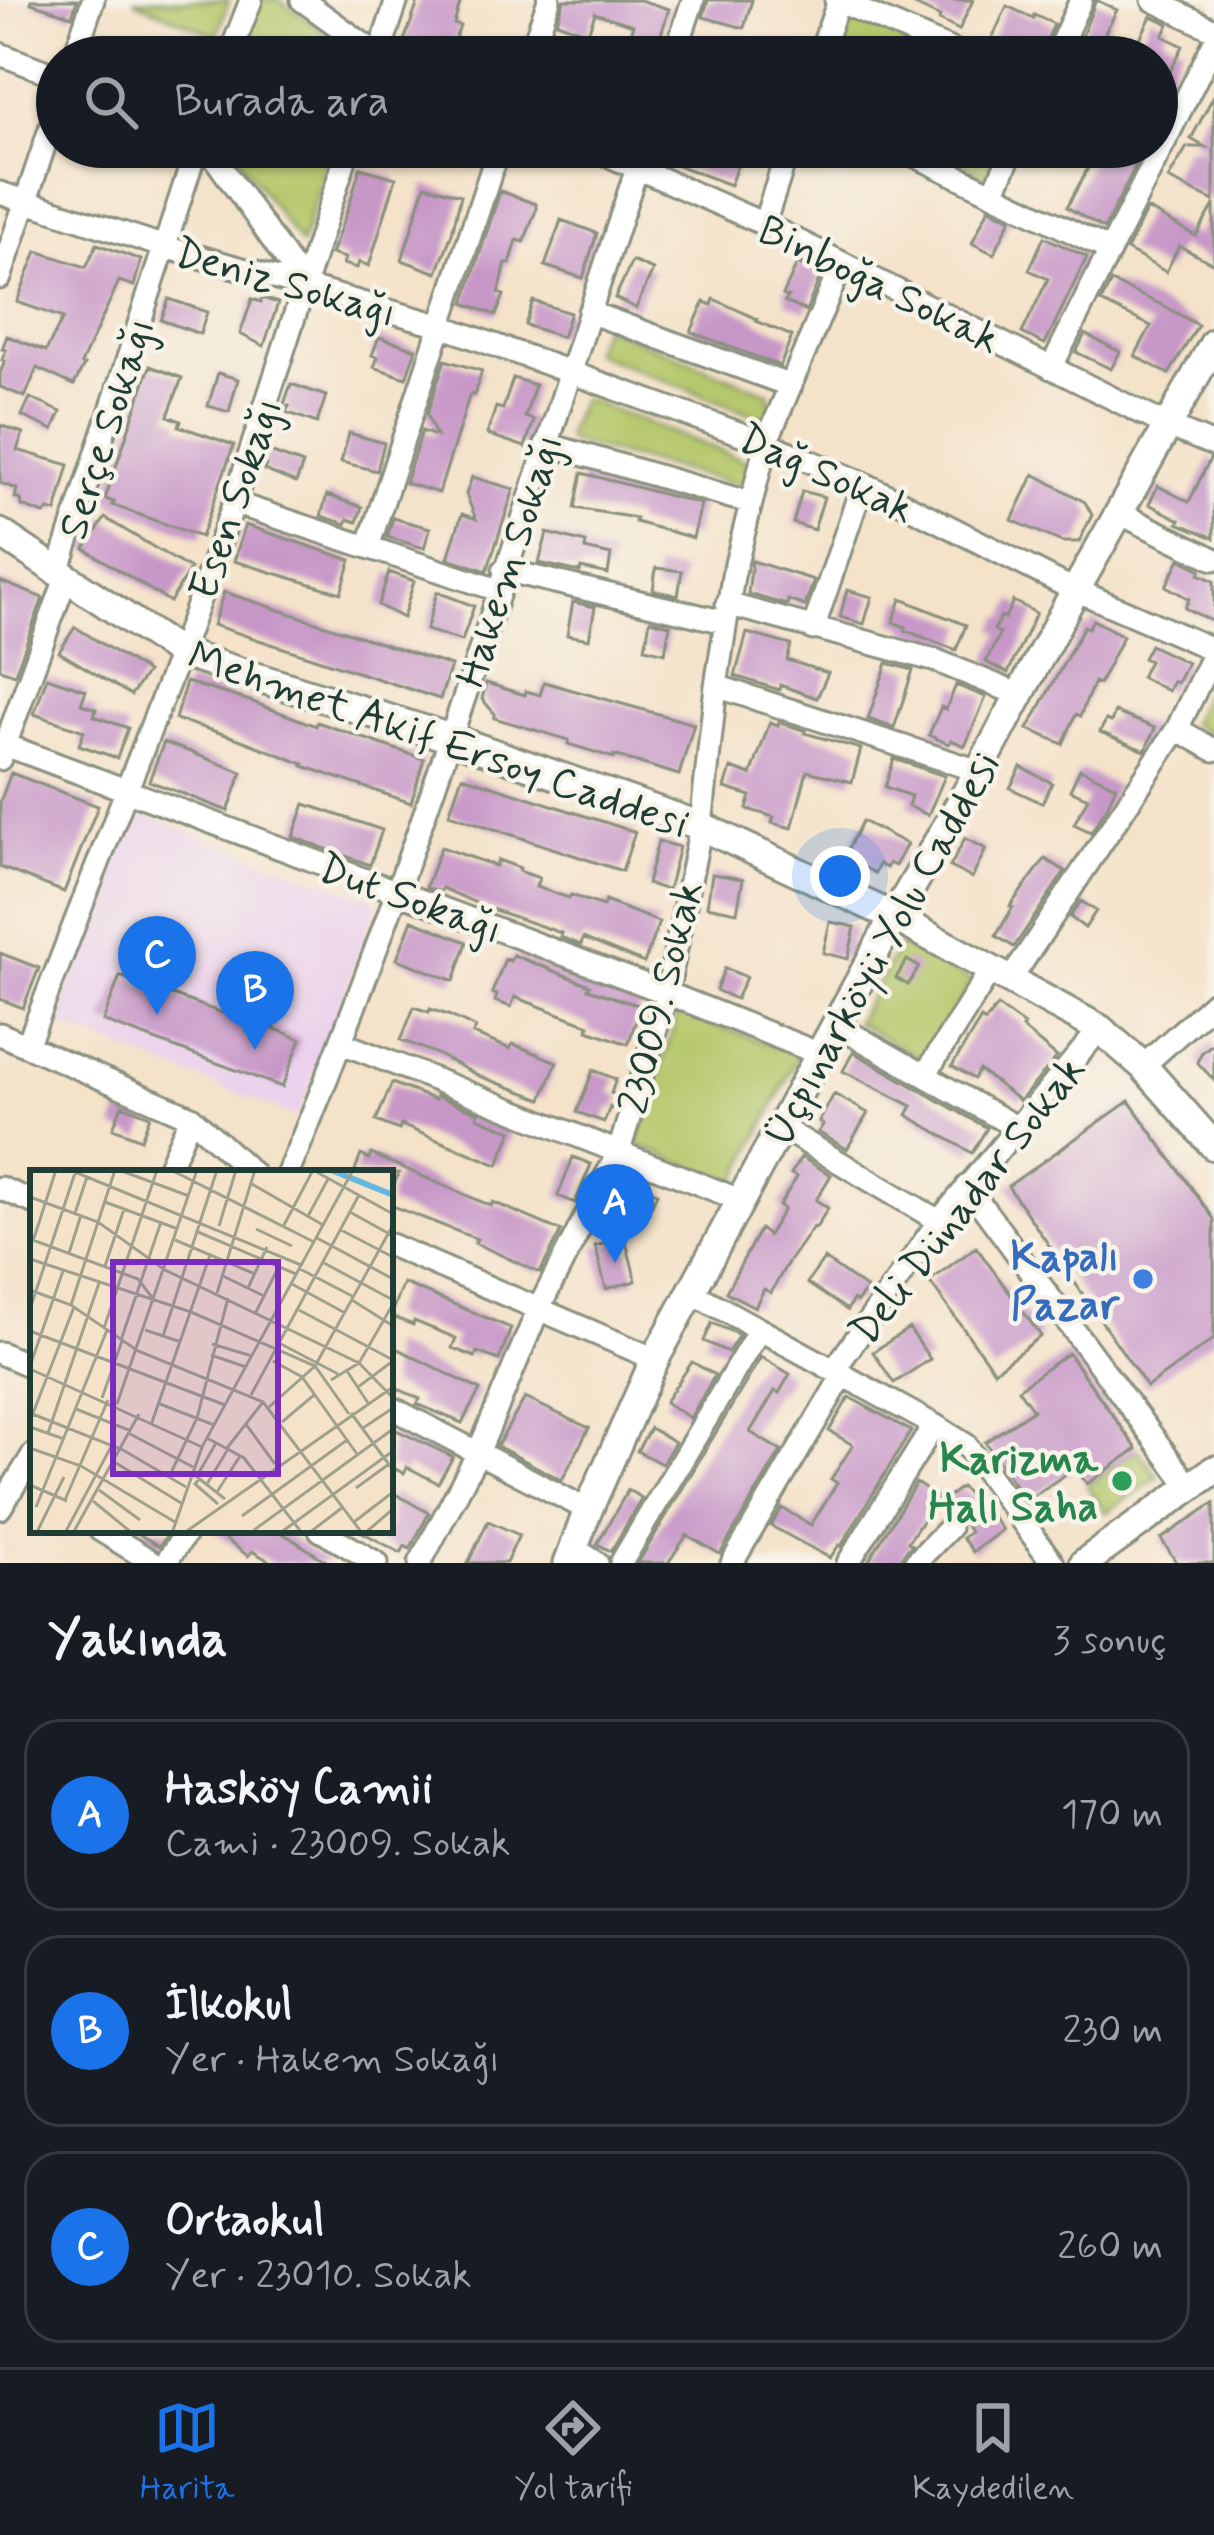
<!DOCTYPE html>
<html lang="tr">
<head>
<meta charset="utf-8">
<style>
  body { margin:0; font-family:Mynerve,sans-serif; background:#20242c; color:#f1f3f6 }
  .you { position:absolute; left:840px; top:876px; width:42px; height:42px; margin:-30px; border:9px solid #fff; border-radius:50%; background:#1a73e8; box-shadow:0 0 0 18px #1a73e833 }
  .badge { display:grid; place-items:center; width:78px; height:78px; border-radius:50%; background:#1a73e8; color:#fff; font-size:39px; font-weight:700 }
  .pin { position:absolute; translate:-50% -99px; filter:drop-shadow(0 3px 6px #0008) }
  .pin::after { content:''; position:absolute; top:63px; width:42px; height:36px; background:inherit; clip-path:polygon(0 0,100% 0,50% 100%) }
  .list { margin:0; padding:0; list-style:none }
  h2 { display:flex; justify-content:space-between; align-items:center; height:156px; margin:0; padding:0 48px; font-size:51px }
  h2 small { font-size:39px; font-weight:400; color:#9ea1a6 }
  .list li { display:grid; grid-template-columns:78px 1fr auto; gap:36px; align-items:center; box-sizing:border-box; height:192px; margin:0 24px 24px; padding:0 24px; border:3px solid #363941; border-radius:36px }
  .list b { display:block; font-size:45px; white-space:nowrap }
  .list p { margin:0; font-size:39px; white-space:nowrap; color:#9ea1a6 }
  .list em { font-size:39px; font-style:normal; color:#9ea1a6 }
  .icon { flex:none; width:66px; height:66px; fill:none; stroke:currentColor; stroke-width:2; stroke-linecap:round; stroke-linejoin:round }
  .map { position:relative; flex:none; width:1214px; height:1563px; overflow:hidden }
  .search { position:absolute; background:#171b24; box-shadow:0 3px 9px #0004; left:36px; right:36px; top:36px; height:132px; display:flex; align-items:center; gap:30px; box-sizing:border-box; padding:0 42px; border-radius:66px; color:#9ea1a6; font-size:45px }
  .sheet { height:804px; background:#171b24 }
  nav { display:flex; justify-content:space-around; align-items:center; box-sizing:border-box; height:168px; border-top:3px solid #363941; background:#171b24; font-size:33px; color:#9ea1a6 }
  nav a { display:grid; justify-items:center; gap:6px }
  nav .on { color:#1a73e8 }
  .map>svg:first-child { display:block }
  .built { fill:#ebd1ec }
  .green { fill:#b6c86c; stroke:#6a8250; stroke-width:3 }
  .building { fill:#c797c8 }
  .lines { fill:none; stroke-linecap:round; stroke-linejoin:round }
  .minor-casing { stroke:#8a907e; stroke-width:27 }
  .major-casing { stroke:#8a907e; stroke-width:33 }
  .minor { stroke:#fff; stroke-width:21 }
  .major { stroke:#fff; stroke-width:27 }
  .shop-dot { fill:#3f7fe0; stroke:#f7f3e8; stroke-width:4.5 }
  .leisure-dot { fill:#2e9e5b; stroke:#f7f3e8; stroke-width:4.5 }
  .labels { text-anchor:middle; stroke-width:9; stroke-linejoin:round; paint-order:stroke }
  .street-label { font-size:42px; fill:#1f3d34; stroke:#f7f3e8 }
  .shop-label { font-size:42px; font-weight:bold; fill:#366cbe; stroke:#f7f3e8; text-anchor:end }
  .leisure-label { font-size:42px; font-weight:bold; fill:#27864d; stroke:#f7f3e8; text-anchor:end }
  .inset-river { fill:none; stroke:#64b8e0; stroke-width:6 }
  .inset-road { fill:none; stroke:#9fa08d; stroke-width:3 }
  .view { fill:#7b2cbf; fill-opacity:0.15; stroke:#7b2cbf; stroke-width:6 }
  .inset-edge { fill:none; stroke:#1f3d34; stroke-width:6 }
</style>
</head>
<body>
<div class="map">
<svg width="1214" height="1563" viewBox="0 0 1214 1563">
  <rect width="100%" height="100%" fill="#f7f3e8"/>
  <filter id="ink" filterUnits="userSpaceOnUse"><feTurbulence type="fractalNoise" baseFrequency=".00833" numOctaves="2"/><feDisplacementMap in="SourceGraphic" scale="24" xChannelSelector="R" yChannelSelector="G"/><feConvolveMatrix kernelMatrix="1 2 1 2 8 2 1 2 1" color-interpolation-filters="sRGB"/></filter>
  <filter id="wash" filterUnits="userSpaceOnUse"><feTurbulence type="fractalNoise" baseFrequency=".004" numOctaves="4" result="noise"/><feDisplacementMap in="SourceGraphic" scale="48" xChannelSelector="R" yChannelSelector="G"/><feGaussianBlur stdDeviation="2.7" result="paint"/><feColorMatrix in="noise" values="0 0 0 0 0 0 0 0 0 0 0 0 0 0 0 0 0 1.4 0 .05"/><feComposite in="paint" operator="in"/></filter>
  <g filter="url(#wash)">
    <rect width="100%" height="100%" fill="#f4e2c9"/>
    <path class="built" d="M133,811l246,90 -81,216 -241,-93z"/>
    <path class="green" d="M133,0h96l-12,36z
      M260,0h19l80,57h-120z
      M855,14l100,43h-120l13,-40z
      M231,147h101l-31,98z
      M930,147h71l-14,30z
      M603,326l166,67 3,16 -10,9 -170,-66z
      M581,400h6l162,62 3,7 -7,17 -176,-44 -3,-6z
      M1214,672v64l-24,-12z
      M900,944l72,37 -46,80 -70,-38z
      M678,1012l121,42 -64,130 -98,-39z
      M1137,1449l21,28 -52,36 -19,-28z"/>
    <g id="blocks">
      <path class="building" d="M31,0h46l-5,16 -41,-13z
        M419,0h42l-7,24 6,2 -12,31h-12l-17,-7 -2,5 -16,-6z
        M564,0h76l29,9 -13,41 -3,-1 -3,8 -14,-5 2,-5 -11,-5 6,-17 -38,-12 -7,20 -31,-11z
        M708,0h44l-8,28 -41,-11z
        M904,0h69l-14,30 -20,-10 1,-3z
        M1096,0l21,10 -25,47h-18z
        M1007,6l26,12 1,-3 20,9 -15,33h-15l-33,-16z
        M1151,16l18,8 -6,12 20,10 -19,38 10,5 -17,34v-66h-26z
        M1214,95v106l-46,-22 19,-32h18l-14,-8z
        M659,147h85l-14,38 -74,-28z
        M1067,147h78l-41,82 -37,-22 26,-48z
        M360,168l36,10 -27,88 -10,-4 -2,6 -14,-4 2,-6 -14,-4 18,-48z
        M425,185l36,10 -9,38 -15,40 -35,-13z
        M500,191l36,13v6l-12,32 -7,-2 -7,24 -4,-1 -7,30 5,2 -8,20 -32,-12z
        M1214,205v59l-35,-18 -13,26 -39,-22 20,-41 49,27z
        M989,208l22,11 -17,35 -22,-11z
        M561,220l36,13 -14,45 -38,-12z
        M1044,237l43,20 -42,87 -23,-11 26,-54 -19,-9z
        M97,244l44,16 -7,26 -15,-5 -38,83 3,1 -10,20 -37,-17 -12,29 -25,-10v-14l5,-12 -3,-1 4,-10 -4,-1 5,-13 39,15 17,-33 -46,-16 20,-51 49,16z
        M632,261l21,9 -17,38 -21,-10z
        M802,263l15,6 -3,5 6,3 -14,34 -21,-9 3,-5 -5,-2 14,-31 4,2z
        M1111,282l49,22 38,21 -29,49 -34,-18 16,-30 -50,-24z
        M262,298l16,5 -14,43 -24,-12 12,-35 9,3z
        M169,299l38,13 -7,22 -39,-14z
        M714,299l43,20 -1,2 36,15 -12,30 -89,-34 13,-30 8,3z
        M533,301l37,12 -8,24 -37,-12z
        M1085,334l35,18 -9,17 -35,-17z
        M379,337l37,12 -10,29 -32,-11 4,-10 -6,-2z
        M445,360l37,11 -8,24 -3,-1 -2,3 -30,96 -34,-10 17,-52 14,5 -9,-22z
        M150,366l32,12 -14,38 13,5 -2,5 55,19 -33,92 -89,-32 2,-3 -9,-3z
        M218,373l20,6 -9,33 -21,-6z
        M513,378l22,7 -10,32 9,3 -9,27 -38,-13 9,-27 7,2z
        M291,384l35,12 -9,27 -31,-11 3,-6 -5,-2z
        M30,398l31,14 -8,18 -31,-14z
        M0,425l23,8 -6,17 52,15 -13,47 -7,-2 -5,4 -22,-8 -1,-6 -6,-2 2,-9 -17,-6z
        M349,433l35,10 -7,28 -36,-9z
        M267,451l36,13 -7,19 -32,-13 2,-5 -4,-1z
        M1210,459l4,1v78l-36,-15 2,-3 -31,-16 9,-18 31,16z
        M582,473l119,31 -8,34 -58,-16 1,-4 -61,-10z
        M1034,474l51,28 7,13 -13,27h-17l-50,-22z
        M472,477l42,12 -27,82 -39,-13 14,-44 14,5 -10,-25z
        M802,491l22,6 -10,33 -21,-7z
        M327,495l35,12 -5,15 -9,-3 -2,5 -25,-8z
        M105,518l85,51 -20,33 -85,-53z
        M393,518l37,10 -6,20 -37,-11z
        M245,525l106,35 -10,33 -107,-32z
        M547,533l39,10 -1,6 26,6 -3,19 -27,-6 -1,4 -41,-9z
        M1180,559l21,11 -2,4 15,7v41l-29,-14 4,-9 -23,-13z
        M752,561l62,19 -9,26 -17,-6 -1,5 -39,-11z
        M656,568l26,3 -4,25 -25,-6z
        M389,572l25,9 -11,37 -25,-13z
        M0,581l43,17 -28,76 -15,-5z
        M847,590l25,7 -8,27 -24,-7z
        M224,592l227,74 -11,33 -227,-74z
        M437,592l37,14 -12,35 -36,-11z
        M901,599l65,26 -10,25 -51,-20 1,-3 -13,-5z
        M1013,601l23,12 -28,60 -22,-11 14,-29 -6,-3 7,-14 4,2z
        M573,602l22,5 -6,32 -22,-4z
        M650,620l20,5 -5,28 -20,-5z
        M1093,620l30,16 -24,48 -5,-2 -14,34 -4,-2 -13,30 -35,-15 56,-103 4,2z
        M75,627l72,45 -16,23 -72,-43z
        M747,633l44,12 -4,15 41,13 -11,25 -37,-13 -1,5 -44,-14z
        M1150,645l37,18 -10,20 -4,-2 -5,10 -27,-14 8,-16 -6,-3z
        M887,663l26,7 -19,58 -26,-9z
        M47,677l39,13 -5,14 15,5 -2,7 34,12 -11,30 -38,-13 5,-14 -50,-17z
        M186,682l64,19 66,25 1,-4 107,37 -13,44 -108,-37 1,-2 -68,-26 -61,-19z
        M544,682l150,42 -15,51 -65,-20v3l-46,-14 1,-4 -75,-22 1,-4 -13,-15 4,-16 39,12 1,-4 14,4z
        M956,685l30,12 -21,49 -14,-6 -2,4 -20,-9 12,-28 5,2z
        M1115,712l40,16 -10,23 -45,-19 6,-12 5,2z
        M770,722l8,3 1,-3 27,9 -1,2 56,16 -9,33 -45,-11 -15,57 -20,-5 2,-6 -27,-8 4,-13 -26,-8 6,-20 20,7z
        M164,742l78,30 -14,39 -79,-30z
        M894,759l51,17 -17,39 -20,-9 3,-10 -26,-9z
        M1021,767l31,16 -10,20 -32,-15z
        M1080,769l36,17 -9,21 -16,25 -17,-8 14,-26 -18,-8z
        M11,773l87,33 -34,86 -64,-25v-65z
        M462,776l173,56 -13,39 -173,-57z
        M305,804l77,26 -12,35 -77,-28z
        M862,821l45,23 -12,22 -6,-3 -3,5 -7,-4 -4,9 -23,-12 -4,-12z
        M965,838l21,11 -14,29 -22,-11z
        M658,841l21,6 -11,43 -21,-6z
        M441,847l55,19 2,-6 22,8 -1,3 20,7 -3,9 33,11 2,-3 32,11 2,-5 54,21 -15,41 -61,-25 -2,7 -21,-8 1,-4 -78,-27 -41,-18 -2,4 -14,-5z
        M1045,859l20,12 -51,76 -18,-11 17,-29 -3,-1z
        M712,874l31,5 -6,33 -30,-6z
        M1081,901l15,10 -11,17 -15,-11z
        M412,920l55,22 -13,39 -57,-22z
        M830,922l25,5 -7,32 -25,-6z
        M0,953l39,15 -16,40 -23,-9z
        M513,955l77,30 -2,4 53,17 -13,38 -40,-14 1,-5 -74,-28 -4,10 -16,-6 2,-6 -5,-2 13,-34 5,2z
        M907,960l12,7 -11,18 -12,-7z
        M725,968l21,9 -10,22 -20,-9z
        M120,976l107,39 2,-4 72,28 -19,48 -179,-66z
        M997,1006l27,19 -2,3 35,29 -37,44 -41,-31 -5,9 -22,-13 29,-47 4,3z
        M414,1007l15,5 1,-3 18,6 28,13 -3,6 37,15 3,-5 44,18 -15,37 -63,-23 -44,-23 -34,-13z
        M1214,1043v37l-17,-18 5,-10z
        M853,1052l134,76 -15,25 -65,-38 5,-9 -69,-35z
        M593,1070l23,9 -5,14 9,3 -5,13 -5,-2 -6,15 -27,-10z
        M392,1083l43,17 1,-4 43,17 -2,4 35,14 -14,34 -97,-40 -2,5 -23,-9z
        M834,1094l34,19 -21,36 -29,-17 5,-7 -4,-3z
        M1129,1101l85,118v120l-67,48 -139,-201z
        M122,1105l28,11 -9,23 -28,-11z
        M371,1154l120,52 2,-4 68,29 -21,42 -65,-30 2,-4 -87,-34v-11l9,-21h-45l7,-18 8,4z
        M573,1157l18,7 -16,39 -17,-7z
        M801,1157l30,18 -15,25 12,8 -12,20 -3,-1 -28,40 -14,26 -7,-4 -9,18 -29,-15 34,-63 8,6 16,-26 -5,-3 18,-29 -6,-3z
        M643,1187l14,6 -9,21 -14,-6z
        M625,1238l11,43 -30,8 -11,-43z
        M976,1247l65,89 -47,35 -65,-90z
        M824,1259l43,30 -10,13 -4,-2 -6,10 -40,-27z
        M403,1283l108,45 -12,32 -22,-8 -2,5 -23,-9 4,-10 -42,-17 -1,4 -23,-9z
        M712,1323l27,12 -11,17 -24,-11z
        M909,1328l21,31 -36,24 -21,-31z
        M390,1345l90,45 -18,33 -45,-19 3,-5 -30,-14z
        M1068,1353l69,96 -50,35 -12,-16 -49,33 -41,-59 48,-32 -15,-21z
        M761,1357l29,17 -11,19 -4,-2 -25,41 31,19 -61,103 -33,-19 -19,28h-30z
        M692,1362l23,13 -25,43 -25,-16z
        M849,1397l62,34 -70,115 -2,-1 -9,13 -59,-32 11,-18 29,17 26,-42 -6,-4 22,-34 -24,-14z
        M525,1398l64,30 -27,52 -65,-34z
        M390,1427l63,30 -15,26 -31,-16 -3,6 -14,-6z
        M650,1428l25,14 -13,22 -25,-13z
        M916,1483l22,15 -30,44 4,3 -8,8 -4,10h-33z
        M961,1487l31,29 10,14 -29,22 -11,-14 8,-6 -10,-14 -19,-16z
        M628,1490l14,8 -31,53 -14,-7z
        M390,1491l39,22 -19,36 -5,-3 -4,7 -43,-23h32z
        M1214,1503v60h-37l-16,-24z
        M488,1521l31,14 -13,28h-38z
        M132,1530h38l-11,16z
        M213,1530h65l51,33h-56l-21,-12 -4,5z"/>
    </g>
  </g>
  <g filter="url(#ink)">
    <use href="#blocks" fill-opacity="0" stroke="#8a907e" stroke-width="3"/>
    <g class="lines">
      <defs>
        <path id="minor" d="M302,0l79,57
          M836,0l132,57
          M1153,0l61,30
          M0,54l57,22
          M74,57l19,-57
          M229,57l22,-57
          M378,57l19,-57
          M529,57l20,-57
          M674,57l19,-57
          M819,57l20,-57
          M1055,57l26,-57
          M207,147l98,139
          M589,147l175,77 404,202 46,19
          M897,147l213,103
          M0,193l165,54 274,78 327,118 97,40 199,101 152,66
          M993,193l21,-46
          M764,224l25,-77
          M0,278l57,-170
          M589,312l202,74
          M1051,368l163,-325
          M546,444l205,59
          M234,503l264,87
          M1121,514l93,45
          M368,547l131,-400
          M504,570l221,52
          M58,572l139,-425
          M727,604l210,57 83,34
          M813,629l50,-146
          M716,686l263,85
          M1177,729l37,21
          M0,743l667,250 153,61
          M0,759l66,-181
          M1011,979l166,-250 37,-77
          M836,1025l183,104
          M0,1034l191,83 61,56
          M342,1043l398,157
          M27,1046l153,-393 54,-150 115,-356
          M1143,1066l71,-64
          M925,1075l67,-107
          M780,1127l159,94
          M166,1173l25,-56
          M288,1173c140,-334 242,-683 356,-1026
          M967,1186l223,301
          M0,1188l33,14
          M390,1245l265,114
          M691,1292l243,133 32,20 87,118
          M0,1353l33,14
          M834,1370l105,-149 161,-192
          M390,1407l198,103
          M0,1508l33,-53
          M100,1530l54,33
          M320,1530l57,33
          M573,1547l24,16
          M165,1563l23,-33
          M420,1563l58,-110 61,-145 80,-157 48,-158 34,-167 15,-140 17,-110 33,-133 76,-179
          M621,1563l138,-233
          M732,1563l111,-188
          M848,1563l86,-138
          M915,1563l34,-35"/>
        <path id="major" d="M0,533l180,120 270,85 251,88 193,91 206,112 43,37 71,80
          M568,1563l20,-53 67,-151 239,-442 85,-146 89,-167 146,-261
          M1084,1563l130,-93"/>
      </defs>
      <use href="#minor" class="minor-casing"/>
      <use href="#major" class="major-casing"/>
      <use href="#minor" class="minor"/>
      <use href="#major" class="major"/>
    </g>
  </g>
  <circle class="shop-dot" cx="1143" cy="1279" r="12"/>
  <circle class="leisure-dot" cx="1122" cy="1481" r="12"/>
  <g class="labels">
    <g class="street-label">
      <text transform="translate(286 281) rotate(16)" y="15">Deniz Sokağı</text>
      <text transform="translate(880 283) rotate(26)" y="15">Binboğa Sokak</text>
      <text transform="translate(105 428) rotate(-72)" y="15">Serçe Sokağı</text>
      <text transform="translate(827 472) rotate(24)" y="15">Dağ Sokak</text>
      <text transform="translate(234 498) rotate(-71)" y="15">Esen Sokağı</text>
      <text transform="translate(508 560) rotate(-72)" y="15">Hakem Sokağı</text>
      <text transform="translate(439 738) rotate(19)" y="15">Mehmet Akif Ersoy Caddesi</text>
      <text transform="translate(411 897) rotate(20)" y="15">Dut Sokağı</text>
      <text transform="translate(880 948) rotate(-61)" y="15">Üçpınarköyü Yolu Caddesi</text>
      <text transform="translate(659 997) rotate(-76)" y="15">23009. Sokak</text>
      <text transform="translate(966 1199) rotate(-52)" y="15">Deli Dünadar Sokak</text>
    </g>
    <g class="shop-label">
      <text x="1119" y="1270">Kapalı<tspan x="1119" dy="48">Pazar</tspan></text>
    </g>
    <g class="leisure-label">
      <text x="1098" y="1472">Karizma<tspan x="1098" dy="48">Halı Saha</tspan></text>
    </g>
  </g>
  <g transform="translate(30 1170)">
    <rect width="363" height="363" fill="#f4e2c9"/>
    <path class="inset-river" d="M301,0l62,25"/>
    <path class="inset-road" d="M40,0l231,95M89,0l70,26M141,0l143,72M222,14l71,41M0,27l68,25 67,48 194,93 34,35M75,32l73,27M320,42l43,24M45,43l12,-36M278,46l20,-37M254,55l29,-55 80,44M189,56l17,-56M226,59l36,17M311,60l52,27M168,62l98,42M287,68l76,41M0,69l108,40 16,21M145,70l80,34M3,71l23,-71M39,83l12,-38M0,89l161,53 124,54 34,48M294,93l69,37M75,96l19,-57M270,99l54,28M193,106l41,20M262,114l53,29M218,118l19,-41M0,120l41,15 67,46 125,51 99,131M187,123l38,-123M322,130l41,26M41,135l44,-135M0,139l46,-139M269,140l94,50M226,142l23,-46M74,158l53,-158M115,160l36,12M0,161l195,74M133,166l54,-166M91,170l40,-118M182,174l40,12M251,174l57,30M181,185l35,12M243,191l29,16 55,77M0,196l33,-95M0,199l172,78M317,201l21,32M301,210l28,-17 34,-59M328,217l35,-26M221,225l108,-200M72,228l20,-57M87,234l80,-234M130,234l54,21M239,237l46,-41 78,-141M46,239l55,22M0,243l93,37 63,37M321,243l42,57M0,251l44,-114M252,252l32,-27M215,253l30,41M121,255l59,-170M0,257l34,12M333,258l30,-20M18,263l51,-150M100,264l63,33M177,268l37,20 58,75M0,278l51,18 94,56M197,278l36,-46M86,293l65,40M162,303l33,26M167,306l19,-33M139,307l28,-59 31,-120M170,308l-5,6 23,20M177,314l21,-35M0,315l37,16M326,318l33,-24M69,320l41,30M187,322l23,-36M35,330l43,-100M63,331l39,32M6,337l71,-177M212,346l105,-76M324,352l39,-30M224,360l139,-101M36,361l46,-86M7,362l27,-55M43,363l66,-119M142,363l30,-86 151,-277M154,363l209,-146M250,363l113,-82M279,363l34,-26M335,363l28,-24"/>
    <path class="view" d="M83,92h165v212h-165z"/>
    <rect width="363" height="363" class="inset-edge"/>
  </g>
</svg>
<div class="you"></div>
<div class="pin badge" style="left:615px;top:1263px">A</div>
<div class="pin badge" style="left:255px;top:1050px">B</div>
<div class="pin badge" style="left:157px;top:1015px">C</div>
<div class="search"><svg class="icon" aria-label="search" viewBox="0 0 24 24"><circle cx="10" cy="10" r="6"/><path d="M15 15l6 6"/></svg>Burada ara</div>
</div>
<section class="sheet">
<h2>Yakında<small>3 sonuç</small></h2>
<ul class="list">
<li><span class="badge">A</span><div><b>Hasköy Camii</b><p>Cami · 23009. Sokak</p></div><em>170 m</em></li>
<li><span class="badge">B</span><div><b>İlkokul</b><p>Yer · Hakem Sokağı</p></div><em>230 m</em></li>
<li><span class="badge">C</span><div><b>Ortaokul</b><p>Yer · 23010. Sokak</p></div><em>260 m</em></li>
</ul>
</section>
<nav>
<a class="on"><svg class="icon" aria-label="map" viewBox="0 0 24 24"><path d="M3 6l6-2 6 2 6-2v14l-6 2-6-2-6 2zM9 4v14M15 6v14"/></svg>Harita</a>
<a><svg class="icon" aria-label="directions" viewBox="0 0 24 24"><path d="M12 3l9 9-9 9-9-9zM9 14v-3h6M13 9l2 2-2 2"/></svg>Yol tarifi</a>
<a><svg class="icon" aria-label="saved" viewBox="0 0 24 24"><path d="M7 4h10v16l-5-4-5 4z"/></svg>Kaydedilen</a>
</nav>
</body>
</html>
